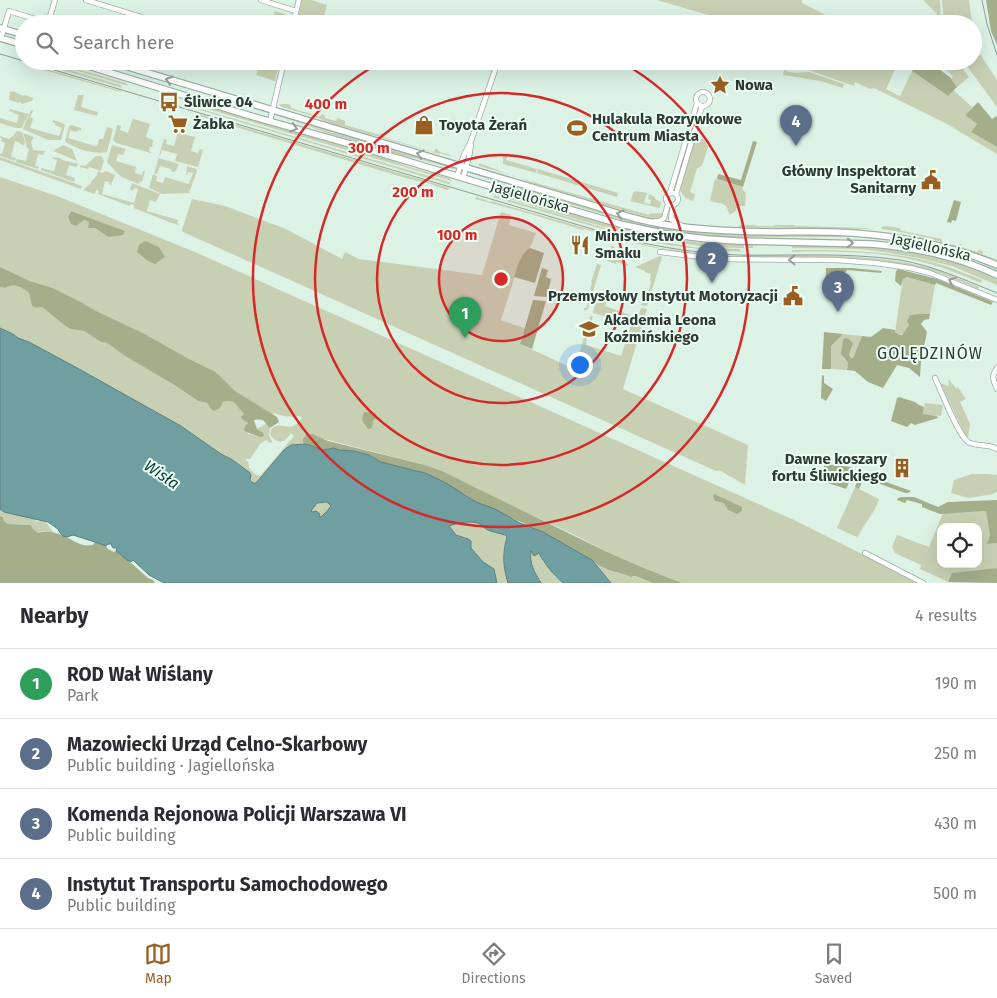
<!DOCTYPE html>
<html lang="en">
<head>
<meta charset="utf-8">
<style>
  body { margin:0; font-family:"Fira Sans",sans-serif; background:#f7f7f7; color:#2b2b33 }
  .controls { position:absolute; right:15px; bottom:15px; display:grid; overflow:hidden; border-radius:10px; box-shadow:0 5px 20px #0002 }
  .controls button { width:45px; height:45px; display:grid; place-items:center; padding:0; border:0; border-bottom:1px solid #e1e1e2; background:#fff; color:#2b2b33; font:25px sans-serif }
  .you { position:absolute; left:579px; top:364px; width:18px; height:18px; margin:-12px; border:4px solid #fff; border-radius:50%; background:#1a73e8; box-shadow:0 0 0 8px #1a73e833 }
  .badge { display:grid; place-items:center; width:32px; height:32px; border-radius:50%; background:#9a5f20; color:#fff; font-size:16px; font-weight:700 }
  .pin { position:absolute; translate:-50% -41px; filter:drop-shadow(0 1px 2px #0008) }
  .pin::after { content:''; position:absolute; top:26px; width:18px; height:15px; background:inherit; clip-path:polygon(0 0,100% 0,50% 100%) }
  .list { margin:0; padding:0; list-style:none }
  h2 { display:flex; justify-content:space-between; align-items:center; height:65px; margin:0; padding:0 20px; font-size:21px }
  h2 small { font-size:16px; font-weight:400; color:#7c7c81 }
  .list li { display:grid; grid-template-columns:32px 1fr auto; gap:15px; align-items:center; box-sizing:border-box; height:70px; padding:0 20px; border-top:1px solid #e1e1e2 }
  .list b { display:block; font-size:19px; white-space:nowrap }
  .list p { margin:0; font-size:16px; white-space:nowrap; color:#7c7c81 }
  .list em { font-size:16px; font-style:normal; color:#7c7c81 }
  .icon { flex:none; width:28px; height:28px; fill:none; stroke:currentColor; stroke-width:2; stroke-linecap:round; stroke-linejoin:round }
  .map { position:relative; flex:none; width:997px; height:583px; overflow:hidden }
  .search { position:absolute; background:#fff; box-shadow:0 5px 20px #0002; left:15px; right:15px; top:15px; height:55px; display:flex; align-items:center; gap:12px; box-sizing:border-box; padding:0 18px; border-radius:28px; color:#7c7c81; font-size:19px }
  .sheet { height:345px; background:#fff }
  nav { display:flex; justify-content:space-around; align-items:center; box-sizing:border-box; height:70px; border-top:1px solid #e1e1e2; background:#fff; font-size:14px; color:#7c7c81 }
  nav a { display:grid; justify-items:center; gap:2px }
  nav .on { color:#9a5f20 }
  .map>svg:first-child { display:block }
  .green { fill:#c8d0b4; fill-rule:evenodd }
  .forest { fill:#a4ae8b }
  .water { fill:#6f9fa1; stroke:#5c8080; fill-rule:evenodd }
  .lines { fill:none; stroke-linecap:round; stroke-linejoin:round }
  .minor-casing { stroke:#99afa3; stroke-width:6 }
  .major-casing { stroke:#99afa3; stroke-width:8 }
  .minor { stroke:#fff; stroke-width:4.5 }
  .major { stroke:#fff; stroke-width:5.5 }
  .tram { stroke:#8d9e95; stroke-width:1 }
  .rail { stroke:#8d9e95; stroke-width:1 }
  .oneway { stroke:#989c9a }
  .ring { fill:none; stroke:#d62828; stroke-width:2.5 }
  .labels { text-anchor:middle; stroke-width:4; stroke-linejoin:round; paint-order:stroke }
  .poi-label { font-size:15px; font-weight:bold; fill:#303934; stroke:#ebfef3; text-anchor:start }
  .street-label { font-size:15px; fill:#303934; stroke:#ebfef3 }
  .neighbourhood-label { font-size:16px; letter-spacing:1px; fill:#303934; stroke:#ebfef3 }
  .water-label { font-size:16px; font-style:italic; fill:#0d3c3e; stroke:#ebfef3 }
  .centre { fill:#d62828; stroke:#ebfef3; stroke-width:2.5 }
  .ring-label { font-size:15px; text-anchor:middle; font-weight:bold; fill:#d62828; stroke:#ebfef3; stroke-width:4; stroke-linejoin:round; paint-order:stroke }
</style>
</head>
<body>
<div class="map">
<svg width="997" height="583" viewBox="0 0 997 583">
  <rect width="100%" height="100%" fill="#dbf2e5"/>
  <path class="green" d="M302,0h9l16,5 -5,19h-25z
    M657,0h145v3l36,18 -2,3h-97z
    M923,0h17l1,24h-4l-4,-5 4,-5z
    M942,0h27l2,16 8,30 -6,7v-29h-29z
    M275,11l15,5 -2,8h-17z
    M980,54l17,26v27l-30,-41z
    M12,59l109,32v1l-84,-24 -4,-2z
    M33,61h7l80,24 2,3z
    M45,61h17l22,10 42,12 2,3z
    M261,61h12l6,3 -4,17 -19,-6z
    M807,61h92l-13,28 14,7 12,-25 36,25 5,-6 19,17 -7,8 12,9 -6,8 26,15v7l-50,-30 -73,-36 -4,1 -15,-7 -1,4 -54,-19 -1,1 -12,-1 -1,4 8,2 15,-1 35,12 -1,4 -23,-7 -37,-6 2,-10 20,1z
    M942,61h15l12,16 -12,10 -6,-8 2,-3 -8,-7 1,-3 -3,-2z
    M10,91l6,1v1l8,3 1,-1 8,3 -1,3 -10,3 -2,-2 -1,1 -10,-3z
    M78,95h6l-3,12 17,5 -1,4 -23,-6z
    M202,104l185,54 19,8 43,12 3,3 -251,-74z
    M279,104h9l3,2v2l29,9 2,-3 3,2v2l11,3 1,-3 8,3v4l35,10 1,-2 2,1v3l51,15 2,-4 4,4 11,3 -1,1 -10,-3v1l-107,-30 -20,-8 -31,-9z
    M10,109l19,5 -6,11v1l-1,2h-6l-16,-5v-5l17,5 2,-8 -6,-2v-1l-4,-1z
    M201,109l248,73 3,3 -252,-75z
    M31,110l2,1 -3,6 3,2 -3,9 29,8 3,-8 -7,-3v-2l-3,-1 1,-2 9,3 3,2 -4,15h-13l-25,-11z
    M199,114l230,68 21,6 -3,2 -3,-1 -16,-6 -19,-4 -210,-63z
    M276,116l176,51 2,2 -31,-9 -20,-4 -77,-23 -20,-8z
    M133,118l1,1 16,5 -4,13 7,3 -1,7h-2l-1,4 2,1v1l-35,-10 -3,-3 4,-15 4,1 -1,4 8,3z
    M72,125l9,3v3l-3,-1 -1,2 -7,-2 -2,8 27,8h2l2,-7h4l4,-12 6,2 -6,23c-11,3 -33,-3 -42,-11l4,-15z
    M17,131l5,1 3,10 -1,3 1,1 -5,-2v-1l-5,-2 -4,16 5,1 -1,3 -15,-5v-2h2l3,-11 -4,-2 1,-3h-2v-2l5,2h1l3,1 4,-3z
    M178,131l1,2 16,4 -4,14 7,2 2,-4 3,1 -5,17 -23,-6 2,-7 -15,-4 -2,6h-1l5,-17 3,1 -1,4 8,2z
    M23,133l11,4 -3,5 2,8 12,1 -2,4 -5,-1 -3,12 4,1 -1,2 -22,-7 1,-3 9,2 3,-12 -2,-1c-1,-4 -2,-10 -4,-15z
    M696,139h8l4,8 -6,19 -5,2 -7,24 5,2 -2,7c-5,-1 -12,-6 -13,-12l14,-48z
    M63,145l9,4 5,12c-8,-3 -15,-7 -24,-10z
    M112,145l14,4 -3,6 -5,-1 -2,7 20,6 -1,6 7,2 1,-4h2l-3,11 -2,-1 -1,3 -18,-7 -14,-15z
    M505,154l3,1 -2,5 31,9 -1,4 -33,-9v-7z
    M96,156h5l3,4 -3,11 -12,-4 -1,2 -8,-2v-2l5,1z
    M0,157l82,29 -1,3 -81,-29z
    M52,157l8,1 2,2 16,4 -2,3 -7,-2 -3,10 9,3 -1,4 -33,-12v-2l13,3 3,-11 -5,-2z
    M158,158l21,6 -4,8 -4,-1v-2l-11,-3 -3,8 -3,-1 3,-9z
    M479,163l43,16 127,36v-1l10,-1 5,1 -1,2 -5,3 -22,-5 -100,-29 -24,-10 -33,-9z
    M187,166l9,3 1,2 -8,22 -27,1 -13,-6 4,-14 4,2 -1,5 7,2 2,-6 24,7 4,-11 -5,-1 -1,3h-1z
    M538,169l80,24 -1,4 -80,-24z
    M98,171l4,2 4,-2 9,4 -4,10 -2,-1v-2l-4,-1 -3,13 32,9 4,-14 -4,-1 -1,2h-3l2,-7 28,11 -4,8 -6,-2 -3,11 31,9 -1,3 2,1v1l-10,-3 -35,-14v-3l-3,-1 -1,2 -32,-12 1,-3 -3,-1 -1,4 -12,-4 8,-7v-1l6,-7z
    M476,176l28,9 18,3c26,8 51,15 77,22 31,10 63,19 96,22 58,6 117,0 176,5h-140l-37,-2 -22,-3 -33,-7z
    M0,177l57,19 138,56 599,268 126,63h-238l-38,-15 -37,-16 -34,-18 -69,-32 -31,-16 -48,-21 -101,-26h-21v3l3,2c-4,1 -9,0 -13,1 -14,5 -26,28 -37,39l-3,-1 -22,-24 -10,-5 -40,-28 -152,-84 -6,-2 -3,2 -7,-8 -13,-6v-41l5,1c10,-5 15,-2 24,5l3,13 4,2 6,-1 28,22 14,2 17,11 6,1 18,13 51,30 22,15 9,2 3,5h10l3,-6 4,-1 7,1c10,10 15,18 14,32l7,1 5,2 -3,-8 9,-5 4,4 -1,7 3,6v1l-2,1 -4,-3 -6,4 -10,15h-4v2h2l1,7 7,7 4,1 34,-40 -3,-3c-2,3 -5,7 -8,8 -6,2 -15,-4 -12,-11 5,-9 15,-1 22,-4 4,-1 6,-5 9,-8l-3,-2c-7,2 -18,0 -25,-3l-2,2 -37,-24 -16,-16 -5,-4 -25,-12 -46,-26 -47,-22 -17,-10 -26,-13 -23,-7 -30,-14zM71,211l53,20 -16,6 -13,-9 -6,-6 -5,-2 -16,-3z
    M715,179l28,8 -1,2 4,4 -1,13h-8l-1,5 -5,3h-2c-2,-14 -11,-9 -19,-14z
    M635,191l12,2 -3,10 6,1 1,-4 -3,-1 1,-5 6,3v2l6,3 -1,5 -1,1 -28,-7 2,-8z
    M494,192l6,2v1h4l26,6 96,28 34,8 33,5 60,3v3h-6v-3h-3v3c-87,0 -168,-30 -251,-54z
    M493,195l132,39 25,6 49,8 41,1v2l13,1c-43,-1 -85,-5 -127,-16l-133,-39z
    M476,197l15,5v-1l132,38 36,9 32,4 -1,3 -2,-2 -38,-6 -66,-18 -1,1 -59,-18 -49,-13z
    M192,199l33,7 61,23 56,30 3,-7 14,7 123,16 19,-63 10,3 -2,10 27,8 -6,15 -5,4 -4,5 -20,63 23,8 -4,16 54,25 3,-11 3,-1v-6l10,-35h3l-6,21 -1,8 35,11 10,-32 -2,-1 2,-8 7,2 3,-9 6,1 -24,80 125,56 -3,40 -26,-15 -3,1 -533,-239 -1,-2z
    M755,225l1,1h18l2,-1h18l1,1 74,2 -1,1 -129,-2v-2z
    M885,226l14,2 3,3 40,8v3l16,4 1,-2h2v3l16,5 2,-2 4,1 -1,3 15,6v1c-37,-14 -76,-27 -115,-32l-1,-2z
    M612,245l1,1 16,20 -12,-4 -1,2 -9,-3z
    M800,245c20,0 39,0 59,1 46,2 96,12 138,34v5l-45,-19 -33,-8 -35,-6 -25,-3 -67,-1v-2z
    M792,250c49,0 99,0 147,14 14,4 29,11 43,16l-1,3c-17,-7 -33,-14 -51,-19 -44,-13 -92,-13 -138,-12z
    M743,255c61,1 124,-3 183,12 18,4 36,13 53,20l-1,2c-16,-7 -33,-15 -50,-19 -60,-16 -123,-13 -185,-12z
    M660,256l2,1 -15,49 -6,-1 1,-2h3l1,-2 -2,-1 3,-2 4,-16 -1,-2 1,-6 -6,-2v-1l-10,-4z
    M597,264l4,1 -13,44 -4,2v-3h2l6,-17 -2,-1 2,-7 -1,-1z
    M907,277l28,8 -5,29h-11l-9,1c-1,8 -1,17 -10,20l-5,-3 8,-54z
    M603,291l7,2 -5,13 25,9 -3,8 -2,-1v-1l-2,-1 -1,1 -29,-8 2,-8v-4l2,1 1,-3 -2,-1 1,-4 5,1z
    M843,334l19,2 -9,22h-2l-2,-3 3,-8 -9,11 5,5 -1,7 -16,-1v-23z
    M948,379l9,10v-3l9,13 -6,3 10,22 -2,14 -5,-7 -23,-48 9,3z
    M925,403l18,2 -2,11 -18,-2z
    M972,474h16l9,1v17l-4,2 -24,4 -18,-5 3,-13z
    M855,487l24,12 -4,10 -18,28 -20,-9z
    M330,500l12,6 -25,15 -8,-7 8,-11h9z
    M0,509l4,3 31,7 2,3 4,-2 4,1 9,12 -11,-2 -5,2 -5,-4 -2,-4 -23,-1 -4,-3 -1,-4 -3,-1z
    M986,511l4,24 -3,9 10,-1v25l-45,5 -4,9 -28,-13 1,-4 -26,-12 -3,-6 5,-12 32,12 14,-34zM941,527h37v37h-37z
    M470,514l37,23c-6,17 -4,29 1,46h-11l-2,-11 -2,-4 -10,-6 -12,-14v-3l-5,-7 -10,-3 -7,-9 10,-4z
    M531,550l8,3 4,9 11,13 9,8h-22c-6,-11 -11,-20 -10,-33z
    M592,560l17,10 23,7 1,-1 20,7h-42z"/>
  <path class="forest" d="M986,0h11v45l-6,-14z
    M917,61h4l16,9 2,-1 12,9v1l6,8 -9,9 -36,-25z
    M978,102l14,17 4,-3 1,1v30l-26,-15 6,-8 -12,-9z
    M753,141l4,1 -14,45 -26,-8 1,-5 23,6z
    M954,200l7,2 -5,19 -4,-1 -1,3 -4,-1z
    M71,211l54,20 -2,4 -15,2 -13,-9h-7l1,-6 -5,-2 -8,6 -5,-2 -3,-7z
    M145,241l14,6 6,10 -10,7 -7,-3 -11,-9 2,-7z
    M530,248l14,5 -9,30 -21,-6c4,-11 5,-22 16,-29z
    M0,267l30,14 23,7 26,13 17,10 47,22 46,26 25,12 5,4 16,16 42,26 2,5 -9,6c-6,-5 -4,-10 -16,-8l3,9 6,4 1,3 -4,1c-6,-3 -11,-3 -16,-7l1,-4 3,-3 -5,-3 -2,-3 3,-3 -10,-12 -7,-1 -4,1 -3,6 -6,3 -4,-3 -3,-5 -9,-2 -22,-15 -51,-30 -18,-13 -6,-1 -17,-11 -14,-2 -7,-5 -21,-17 -6,1 -4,-2 -3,-13c-9,-7 -14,-10 -24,-5l-5,-1z
    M542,268l6,2 -2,7 5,2 -4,18 -13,-1z
    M826,268h26l30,3 -1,2 -34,-3 -4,6 -3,7 13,5 -2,5h-16l-1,2 -9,-1z
    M898,269l39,10 56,23 -2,3 -55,-22 -1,2 -28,-8 -4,2 -2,7 -6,-5 1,-10z
    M533,300l13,1 -14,48 -12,-5z
    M919,314h11l-1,5 -5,1 -3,4 6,8 -6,28 -1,17 -11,-9 -12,-3 -14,23 -15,-6 -13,-11 -8,-1 1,-7 -7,-9 2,-14 2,-2 4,1 4,4 -4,12 2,3h2l9,-22 9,1 12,-9 12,2v2l5,3h2l7,-10 -2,-4 3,-6z
    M824,332l19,2 -12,12v23h-9z
    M822,375l2,1v7l9,6 -7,12 -5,-3z
    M899,397l16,5 4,3 5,2 -1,7 14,2 1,2 -20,6 -3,1 -4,-2 -4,4 -16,-6 6,-23z
    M364,412l11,1 2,3 -4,5 -1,7 -4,1 -6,-9 1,-5z
    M307,434h5l16,7 97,24 19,7 163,80 37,16 38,15h-29l-18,-7h-2l-1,1 -23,-7 -9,-4 -13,-9 -44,-25 -67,-30 -10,-7 -51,-25 -16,-3 -18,-5 -12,-7 -15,-4 -15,-1 -5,-2 -11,2 -17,-6 -3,-1v-4z
    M825,464l26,3 -1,4 2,1 -4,13 -2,4 -18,-6 3,-10 -9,-2z
    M861,473l3,1 47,17 -3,2h-3l-41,-15 -5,11 -4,-2z
    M714,494l28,13v4l-5,3 -9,-4 -4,-7 -9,-2 -2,-5z
    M902,497h12l24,10 10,-5 49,-2v43l-10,1 3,-9 -4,-24 -46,3 -18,-7v-3l-15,-4 -2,3 -8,-3 1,-2z
    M0,516l3,1 1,4 4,3 23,1 2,4 5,4c9,-3 20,0 28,4 5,2 11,7 18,8 3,1 6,0 9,0l2,-3 11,4 2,3 6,3 2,-1 5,3 27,24 5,2 2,3h-155z
    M997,568v15l-49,-1 4,-9z"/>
  <path class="water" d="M0,328l13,6 5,4 11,4 50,27 102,57 40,28 10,5 18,13 2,3 -1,5 3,3h3l28,-33 7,-5 15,-1 17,6 11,-2 5,2 15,1 15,4 12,7 44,11 21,10 30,19 19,7 25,14 23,9 49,28 19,23h-48c-10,-9 -18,-18 -24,-30l-5,3 -3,-5c-2,12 4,22 10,32h-33c-5,-17 -6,-29 -1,-46l-2,-2c-6,-2 -14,-3 -19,-6 -6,-4 0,-1 -6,-5 -7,-4 -24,-1 -31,2l7,9 12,4 3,2v7l12,14 11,7 3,14h-333l-15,-8 -16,-15 -2,2c-6,-2 -10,-8 -15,-11l1,-3h-4l-2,-4h-3l-2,2 -11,-4 -22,-7 -6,2 -4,-1 -3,-3 -2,-4 -10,-7 -27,-6 -17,-4 -4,-3zM327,502l4,4 -4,5 -6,6 -2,-1 1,-2 -4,-3 -4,1 -1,-1 6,-8z"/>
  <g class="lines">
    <defs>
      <path id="minor" d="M86,0l78,24
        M261,0l35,11
        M293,24l6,-24
        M1,38l8,-27 39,12 7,-23
        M696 99a7 7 0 1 1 14 0a7 7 0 1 1-14 0Z
        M270,121l14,-60
        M457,176l7,-21 7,-14 27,-80
        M463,178l6,-21 2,-12
        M666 199a6 6 0 1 1 12 0a6 6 0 1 1-12 0Z
        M670,193l27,-90
        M676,194l26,-88
        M673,205l-2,14 11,7
        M656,221h4l4,-3 4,-14
        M660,252l57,7 119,1 39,3 35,5 20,5 67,27
        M997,368c-6,8 -4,12 0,21
        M935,378c6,12 24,61 35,65 10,4 16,0 27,6
        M865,553l58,30"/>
      <path id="major" d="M0,28l24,7
        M0,38l24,7
        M72,61l179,55 106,30 146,44 117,34 46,10 41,5 31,2 134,3c45,4 84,12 125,31
        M108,61l470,140c24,7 48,16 73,21 29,6 58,8 87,9 32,2 64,0 95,1 57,2 112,11 164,33"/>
    </defs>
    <use href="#minor" class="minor-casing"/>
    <use href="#major" class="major-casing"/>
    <use href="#minor" class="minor"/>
    <use href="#major" class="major"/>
    <path class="tram" d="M0,54l626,185c36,9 72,14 110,16 54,1 109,-3 164,5 34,6 65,20 97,33"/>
    <path class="rail" d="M982,0l5,24 10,31"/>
  </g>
  <defs><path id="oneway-chevron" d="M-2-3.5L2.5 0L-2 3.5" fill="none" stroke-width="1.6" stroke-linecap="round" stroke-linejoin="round" transform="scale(1.25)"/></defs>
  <g class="oneway">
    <use href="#oneway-chevron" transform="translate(169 80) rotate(-163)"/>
    <use href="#oneway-chevron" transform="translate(294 128) rotate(16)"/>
    <use href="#oneway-chevron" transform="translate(420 154) rotate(-164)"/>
    <use href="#oneway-chevron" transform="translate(620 214) rotate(-164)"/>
    <use href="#oneway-chevron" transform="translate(850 243) rotate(2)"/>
    <use href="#oneway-chevron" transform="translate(792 260) rotate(-180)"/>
    <use href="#oneway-chevron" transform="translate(952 281) rotate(-158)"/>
  </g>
  <circle cx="501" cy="279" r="62" fill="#d62828" fill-opacity=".12"/>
  <g class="ring">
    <circle cx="501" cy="279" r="62"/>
    <circle cx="501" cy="279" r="124"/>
    <circle cx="501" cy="279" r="186"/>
    <path d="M621 62A248 248 0 1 1 381 62"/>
  </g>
  <defs>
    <symbol id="sight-bare" viewBox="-9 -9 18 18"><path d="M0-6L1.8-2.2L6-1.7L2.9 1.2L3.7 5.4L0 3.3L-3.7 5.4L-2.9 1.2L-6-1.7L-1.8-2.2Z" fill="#9a5f20" stroke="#ebfef3" stroke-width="2.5" paint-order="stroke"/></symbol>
    <symbol id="bus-bare" viewBox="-9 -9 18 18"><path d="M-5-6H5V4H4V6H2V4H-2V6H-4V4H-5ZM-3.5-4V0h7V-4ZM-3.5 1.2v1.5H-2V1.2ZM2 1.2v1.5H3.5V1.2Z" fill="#9a5f20" stroke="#ebfef3" stroke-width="2.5" paint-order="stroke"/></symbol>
    <symbol id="supermarket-bare" viewBox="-9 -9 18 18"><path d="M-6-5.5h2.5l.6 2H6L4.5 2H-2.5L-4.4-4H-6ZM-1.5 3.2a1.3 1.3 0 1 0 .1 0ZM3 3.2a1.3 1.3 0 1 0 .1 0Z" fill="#9a5f20" stroke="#ebfef3" stroke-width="2.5" paint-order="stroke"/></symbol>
    <symbol id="shop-bare" viewBox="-9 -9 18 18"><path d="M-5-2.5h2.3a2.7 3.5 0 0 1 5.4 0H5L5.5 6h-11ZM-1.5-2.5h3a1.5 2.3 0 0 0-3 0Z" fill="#9a5f20" stroke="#ebfef3" stroke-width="2.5" paint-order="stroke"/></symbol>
    <symbol id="stadium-bare" viewBox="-9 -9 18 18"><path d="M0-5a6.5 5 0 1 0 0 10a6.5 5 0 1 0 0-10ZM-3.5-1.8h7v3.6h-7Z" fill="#9a5f20" stroke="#ebfef3" stroke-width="2.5" paint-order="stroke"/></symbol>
    <symbol id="civic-bare" viewBox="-9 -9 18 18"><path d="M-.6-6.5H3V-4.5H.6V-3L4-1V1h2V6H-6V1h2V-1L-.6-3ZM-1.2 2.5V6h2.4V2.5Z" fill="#9a5f20" stroke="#ebfef3" stroke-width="2.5" paint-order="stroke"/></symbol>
    <symbol id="restaurant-bare" viewBox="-9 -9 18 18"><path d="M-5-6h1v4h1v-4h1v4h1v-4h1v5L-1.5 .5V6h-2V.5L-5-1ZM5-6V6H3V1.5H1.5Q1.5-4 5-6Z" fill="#9a5f20" stroke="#ebfef3" stroke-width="2.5" paint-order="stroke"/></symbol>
    <symbol id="university-bare" viewBox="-9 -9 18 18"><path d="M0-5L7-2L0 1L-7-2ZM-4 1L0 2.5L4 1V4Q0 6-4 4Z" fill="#9a5f20" stroke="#ebfef3" stroke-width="2.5" paint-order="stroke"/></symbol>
    <symbol id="building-bare" viewBox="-9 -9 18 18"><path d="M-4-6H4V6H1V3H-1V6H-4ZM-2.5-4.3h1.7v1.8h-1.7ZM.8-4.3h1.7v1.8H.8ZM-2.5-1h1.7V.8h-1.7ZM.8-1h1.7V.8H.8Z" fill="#9a5f20" stroke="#ebfef3" stroke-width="2.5" paint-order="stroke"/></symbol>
  </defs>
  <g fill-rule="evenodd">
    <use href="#sight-bare" x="706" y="71" width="28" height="28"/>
    <use href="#bus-bare" x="155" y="88" width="28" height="28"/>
    <use href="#supermarket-bare" x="164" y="110" width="28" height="28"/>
    <use href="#shop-bare" x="410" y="111" width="28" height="28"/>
    <use href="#stadium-bare" x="563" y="114" width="28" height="28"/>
    <use href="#civic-bare" x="917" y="166" width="28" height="28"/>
    <use href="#restaurant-bare" x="566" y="231" width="28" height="28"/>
    <use href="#civic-bare" x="779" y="282" width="28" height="28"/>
    <use href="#university-bare" x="575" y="315" width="28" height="28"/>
    <use href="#building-bare" x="888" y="454" width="28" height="28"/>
  </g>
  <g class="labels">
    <g class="poi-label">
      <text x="735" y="90">Nowa</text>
      <text x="184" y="107">Śliwice 04</text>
      <text x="592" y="124">Hulakula Rozrywkowe<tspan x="592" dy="17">Centrum Miasta</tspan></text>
      <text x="193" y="129">Żabka</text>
      <text x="439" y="130">Toyota Żerań</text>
      <text x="916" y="176" text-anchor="end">Główny Inspektorat<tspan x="916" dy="17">Sanitarny</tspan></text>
      <text x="595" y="241">Ministerstwo<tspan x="595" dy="17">Smaku</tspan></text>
      <text x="778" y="301" text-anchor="end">Przemysłowy Instytut Motoryzacji</text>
      <text x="604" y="325">Akademia Leona<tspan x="604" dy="17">Koźmińskiego</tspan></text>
      <text x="887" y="464" text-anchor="end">Dawne koszary<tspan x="887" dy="17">fortu Śliwickiego</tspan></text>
    </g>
    <g class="street-label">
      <text transform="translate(530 197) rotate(16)" y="5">Jagiellońska</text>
      <text transform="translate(931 247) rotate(13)" y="5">Jagiellońska</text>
    </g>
    <g class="neighbourhood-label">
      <text x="930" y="359">GOLĘDZINÓW</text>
    </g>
    <g class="water-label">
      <text transform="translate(162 474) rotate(34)" y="6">Wisła</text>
    </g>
  </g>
  <circle cx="501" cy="279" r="8" class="centre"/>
  <g class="ring-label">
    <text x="326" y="109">400 m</text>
    <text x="369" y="153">300 m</text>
    <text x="413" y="197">200 m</text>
    <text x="457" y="240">100 m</text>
  </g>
</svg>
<div class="controls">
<button><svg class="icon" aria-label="locate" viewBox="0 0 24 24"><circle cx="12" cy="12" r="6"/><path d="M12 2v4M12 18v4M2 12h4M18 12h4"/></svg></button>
</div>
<div class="you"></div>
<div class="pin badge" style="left:465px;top:338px;background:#2e9e5b">1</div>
<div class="pin badge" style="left:712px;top:283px;background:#5c6f8a">2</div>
<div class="pin badge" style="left:838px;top:312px;background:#5c6f8a">3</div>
<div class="pin badge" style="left:796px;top:146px;background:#5c6f8a">4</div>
<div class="search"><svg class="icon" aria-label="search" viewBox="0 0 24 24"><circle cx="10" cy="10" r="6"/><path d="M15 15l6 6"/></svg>Search here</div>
</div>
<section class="sheet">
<h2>Nearby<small>4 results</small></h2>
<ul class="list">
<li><span class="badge" style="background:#2e9e5b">1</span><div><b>ROD Wał Wiślany</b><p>Park</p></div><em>190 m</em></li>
<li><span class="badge" style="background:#5c6f8a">2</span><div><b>Mazowiecki Urząd Celno-Skarbowy</b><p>Public building · Jagiellońska</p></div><em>250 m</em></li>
<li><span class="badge" style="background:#5c6f8a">3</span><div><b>Komenda Rejonowa Policji Warszawa VI</b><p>Public building</p></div><em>430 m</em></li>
<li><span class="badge" style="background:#5c6f8a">4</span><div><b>Instytut Transportu Samochodowego</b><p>Public building</p></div><em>500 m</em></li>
</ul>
</section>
<nav>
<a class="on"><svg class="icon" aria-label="map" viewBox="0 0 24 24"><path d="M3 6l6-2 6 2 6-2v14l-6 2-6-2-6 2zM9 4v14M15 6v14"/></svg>Map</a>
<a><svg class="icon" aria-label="directions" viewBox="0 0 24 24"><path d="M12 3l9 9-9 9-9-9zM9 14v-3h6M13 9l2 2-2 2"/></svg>Directions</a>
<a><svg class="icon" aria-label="saved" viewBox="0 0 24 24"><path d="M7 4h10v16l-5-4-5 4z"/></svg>Saved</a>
</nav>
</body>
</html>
